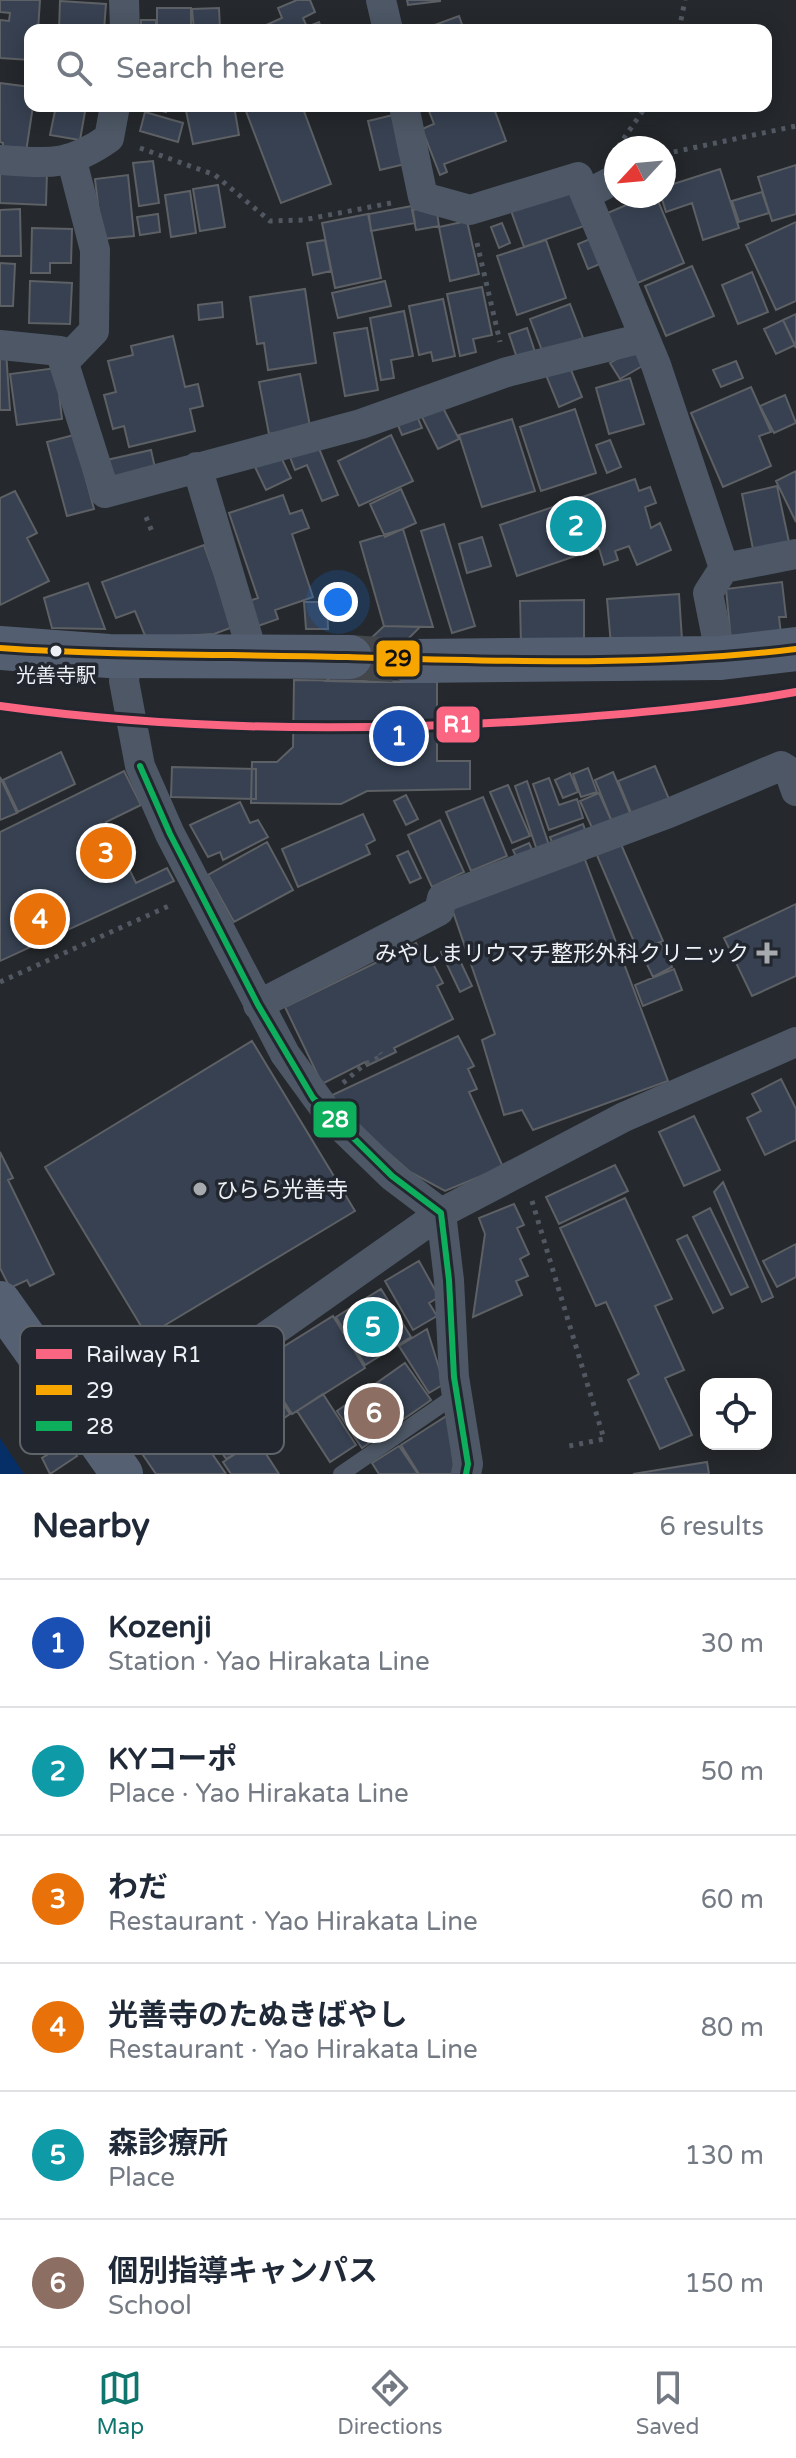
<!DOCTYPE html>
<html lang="en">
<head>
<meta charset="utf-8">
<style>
  body { margin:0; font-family:"Varela Round","Noto Sans JP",sans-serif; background:#f6f6f7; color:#1f2937 }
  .controls { position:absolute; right:24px; bottom:24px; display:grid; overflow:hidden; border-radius:16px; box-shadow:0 4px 20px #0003 }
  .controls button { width:72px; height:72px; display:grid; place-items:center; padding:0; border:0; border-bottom:2px solid #e0e1e3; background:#fff; color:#1f2937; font:40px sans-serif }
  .compass { position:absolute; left:604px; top:136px; width:72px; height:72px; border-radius:50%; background:#fff; box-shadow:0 4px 20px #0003; rotate:244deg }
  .you { position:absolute; left:338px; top:602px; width:28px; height:28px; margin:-20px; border:6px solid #fff; border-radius:50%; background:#1a73e8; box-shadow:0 0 0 12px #1a73e833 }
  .badge { display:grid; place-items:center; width:52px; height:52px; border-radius:50%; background:#0f766e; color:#fff; font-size:26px; font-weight:700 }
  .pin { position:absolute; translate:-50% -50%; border:4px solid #fff; box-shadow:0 2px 8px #0006 }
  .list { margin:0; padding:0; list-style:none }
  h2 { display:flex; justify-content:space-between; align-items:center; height:104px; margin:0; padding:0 32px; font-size:34px }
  h2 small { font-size:26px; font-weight:400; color:#747a83 }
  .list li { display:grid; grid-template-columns:52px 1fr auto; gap:24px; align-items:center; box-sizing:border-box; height:128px; padding:0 32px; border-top:2px solid #e0e1e3 }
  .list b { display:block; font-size:30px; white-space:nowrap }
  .list p { margin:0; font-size:26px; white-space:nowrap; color:#747a83 }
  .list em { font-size:26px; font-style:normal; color:#747a83 }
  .icon { flex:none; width:44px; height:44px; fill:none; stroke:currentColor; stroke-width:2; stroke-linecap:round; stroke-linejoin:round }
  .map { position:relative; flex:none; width:796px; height:1474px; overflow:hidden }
  .search { position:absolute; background:#fff; box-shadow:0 4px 20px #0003; left:24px; right:24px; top:24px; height:88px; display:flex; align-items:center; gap:20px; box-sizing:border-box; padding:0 28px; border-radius:16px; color:#747a83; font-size:30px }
  .sheet { height:872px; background:#fff }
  nav { display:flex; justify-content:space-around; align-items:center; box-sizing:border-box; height:112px; border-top:2px solid #e0e1e3; background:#fff; font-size:22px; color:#747a83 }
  nav a { display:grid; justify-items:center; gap:4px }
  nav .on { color:#0f766e }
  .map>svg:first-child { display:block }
  .green { fill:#062f67 }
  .building { fill:#374151; stroke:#5d6064; stroke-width:2 }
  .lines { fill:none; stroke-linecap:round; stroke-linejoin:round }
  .primary-tunnel { stroke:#43464a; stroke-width:44; stroke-dasharray:44 22; stroke-linecap:butt }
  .path { stroke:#525862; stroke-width:5; stroke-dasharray:4 6; stroke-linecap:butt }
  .lane { stroke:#4d5765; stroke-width:16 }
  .street { stroke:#4d5765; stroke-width:30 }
  .secondary { stroke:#556073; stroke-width:42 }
  .primary { stroke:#535f71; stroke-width:44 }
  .bus-1-casing { stroke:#22272f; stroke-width:12 }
  .bus-2-casing { stroke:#22272f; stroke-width:12 }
  .bus-1 { stroke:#f7a600; stroke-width:6 }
  .bus-2 { stroke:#0daf5c; stroke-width:6 }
  .rail-1-casing { stroke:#22272f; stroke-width:14 }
  .rail-1 { stroke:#fa6682; stroke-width:8 }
  .bus-dot { fill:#edf1f6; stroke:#22272f; stroke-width:3 }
  .poi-dot { fill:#a7abaf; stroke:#22272f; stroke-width:3 }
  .labels { text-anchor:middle; stroke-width:7; stroke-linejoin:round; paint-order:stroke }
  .bus-label { font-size:20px; fill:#edf1f6; stroke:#22272f }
  .poi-label { font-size:22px; fill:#edf1f6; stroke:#22272f; text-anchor:end }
  .key { fill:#22272f; stroke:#5f646b; stroke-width:2 }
  .key-label { font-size:22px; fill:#edf1f6 }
  .line-badge { stroke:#22272f; stroke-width:3 }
  .badge-label { font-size:22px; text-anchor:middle; font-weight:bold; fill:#fff }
  .pale-badge-label { font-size:22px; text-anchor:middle; font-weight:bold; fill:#111 }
</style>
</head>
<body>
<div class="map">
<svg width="796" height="1474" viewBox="0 0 796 1474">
  <rect width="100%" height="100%" fill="#25282c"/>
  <path class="green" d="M0,1438l24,36h-24z"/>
  <path class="building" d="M0,0h40l-2,30h-8v30l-30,-2v-38l9,1 1,-8 -10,-1z
    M297,0h13l5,12 -12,6 4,9 12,-5 3,8h-67l27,-12 -4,-10z
    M407,0h33v1l-32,4z
    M60,1l46,3 -2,26h-45z
    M157,8h34v22h-34z
    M219,8l1,22h-26l-2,-21z
    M459,16l5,14h-43z
    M141,20h15v10h-15z
    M0,83l30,4v19h3l-7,46 -23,-4v-5l-3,-1z
    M56,106h30l-6,34 -30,-5z
    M144,106h24l-2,6z
    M185,106h49l5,29 -46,9z
    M244,106h58l29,78 -50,19z
    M427,106h66l13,35 -62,23 3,8 -7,3 -18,-46 12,-5z
    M145,112l38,11 -5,19 -38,-11z
    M393,115l12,49 -25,6 -12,-49z
    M153,161l6,42 -20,3 -6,-43z
    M796,165v49l-24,7 -14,-44z
    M720,169l19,59 -36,12 -11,-37 -26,9 -5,-16h3v-9z
    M0,170l47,2 -1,33 -46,-2z
    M128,175l6,61 -32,3 -7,-60z
    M572,184l15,41 -63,22 -15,-42z
    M218,185l7,42 -25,4 -7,-42z
    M190,191l6,42 -25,4 -6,-42z
    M762,192l7,21 -30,9 -7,-21z
    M647,196h9l28,67 -51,22 -30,-70z
    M412,206l3,17 -44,8 -2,-17z
    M436,206l3,20 -23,4 -4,-20z
    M20,209l1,47h-21v-46z
    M158,214l2,18 -20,3 -3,-18z
    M368,214l13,64 -46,10 -13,-65z
    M467,221l12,53 -29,7 -11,-54z
    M796,222v79l-20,9 -30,-65z
    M502,223l8,20 -11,5 -8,-21z
    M32,228l40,1 -1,34h-21v10h-19z
    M590,239l10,25 -12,5 -10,-25z
    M325,240l6,31 -18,4 -6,-32z
    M546,240l20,58 -49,17 -20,-59z
    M0,263l15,1 -2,42h-13z
    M692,266l22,50 -48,20 -21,-50z
    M752,272l16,40 -30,12 -16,-39z
    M30,281l42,2 -2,41 -41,-1z
    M385,281l6,25 -53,12 -6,-25z
    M482,287l10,48 -19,4 3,13 -16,4 -13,-62z
    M305,289l11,74 -48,7 -4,-27 -7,1 -7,-47z
    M443,299l12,57 -22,5 -2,-9 -12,3 -10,-49z
    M222,302l1,15 -24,3 -1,-15z
    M570,304l13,34 -40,15 -13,-34z
    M404,311l9,45 -22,4 3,18 -13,2 -11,-62z
    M796,314v34l-13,-28z
    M783,320l12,25 -19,9 -12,-25z
    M367,328l11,62 -33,6 -11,-63z
    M527,328l8,24 -18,6 -8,-24z
    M173,336l12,51 13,-3 5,22 -13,3 5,22 -66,16 -5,-21 -11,3 -9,-34 12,-3 -8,-31 25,-6 -2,-9z
    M634,349l10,16 -24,14 -10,-16z
    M0,351h6l4,59h-10z
    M736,361l7,17 -22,9 -8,-17z
    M569,365l13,32 -23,10 -13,-32z
    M56,368l6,51 -45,6 -7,-51z
    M300,374l10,52 -41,8 -10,-52z
    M630,378l14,46 -35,10 -13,-46z
    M751,387l20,45 -12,4 12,30 -48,21 -32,-74z
    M785,395l11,28 -22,10 -14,-27z
    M441,404l18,35 -21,10 -17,-34z
    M575,409l21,64 -55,18 -21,-64z
    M417,416l5,12 -20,7 -5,-12z
    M512,419l23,72 -53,16 -23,-72z
    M74,435l20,74 -27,7 -20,-74z
    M391,435l22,46 -54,25 -21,-45z
    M610,440l11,27 -14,6 -11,-28z
    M318,446l20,49 -16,6 -15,-36 -12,5 -5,-13z
    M151,450l6,27 -49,10 -6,-26z
    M280,455l11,23 -25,12 -11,-23z
    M796,471v51l-20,-41z
    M635,479l4,12 11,-4 6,16 -11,4 6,21 9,-5 11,27 -34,15 -8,-19 -14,5 3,9 -14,5 -5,-17 -82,28 -17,-51z
    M777,486l13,61 -36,7 -12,-60z
    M401,489l15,34 -31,14 -15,-33z
    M15,491l22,42 -10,5 22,43 -49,24v-107z
    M283,495l7,19 12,-4 7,18 -17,6 21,63 -38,13 3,9 -20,7 -9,-25 9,-3 -29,-85z
    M444,524l31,102 -23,7 -31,-102z
    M403,529l30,98 -49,-1 -24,-84z
    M482,537l9,29 -24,7 -8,-29z
    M204,545l29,82 -19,7 -68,4 -11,-27 -19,7 -14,-36z
    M782,582l4,35h-7l2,17 -50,6 -5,-51z
    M88,583l17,46 -53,-1 -8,-30z
    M679,594l3,46 -71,5 -4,-46z
    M584,600v44h-63l-1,-43z
    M304,602h23l1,27h-22z
    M384,626l36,1 -55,55 -39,-1z
    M294,680l143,2v79h33v28l-103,2 -26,13 -90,-1 1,-41h25l16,-15z
    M61,752l14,32 -57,28 -15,-32z
    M655,766l14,33 -37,16 -14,-34z
    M172,767l84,2v30l-85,-2z
    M588,768l9,24 -16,5 -8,-23z
    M124,771l17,34 -35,17 30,61 31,-15 7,13 -174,80v-129z
    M613,772l18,43 -19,7 -17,-42z
    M570,773l8,19 -15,6 -8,-18z
    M0,777l17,36 -17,7z
    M549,778l10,27 18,-6 6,19 -34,12 -16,-46z
    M527,781l24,70 -12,5 -24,-70z
    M508,785l22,51 -18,7 -22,-51z
    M599,793l13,29 -19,8 -13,-29z
    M406,795l12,24 -12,6 -12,-24z
    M483,797l24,59 -36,15 -25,-59z
    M240,802l10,21 8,-3 10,17 -45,23 -3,-8 -12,5 -18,-32z
    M363,814l12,26 -9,5 4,9 -72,33 -16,-38z
    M440,820l24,52 -32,15 -24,-52z
    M583,824l5,14 -33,12 -5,-13z
    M267,842l26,48 -59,32 -26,-47z
    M620,842l43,99 -25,10 -42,-98z
    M529,843l7,15 -16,7 -7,-15z
    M408,851l13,27 -11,5 -13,-27z
    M584,857l84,224 -135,49 -11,-20 -18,5 -22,-75 13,-6 -44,-128z
    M796,904v72l-44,20 -28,-58z
    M416,943l8,18 6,-3 13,25 -6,3 16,33 -59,29 2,4 -29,14 -2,-4 -43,22 -37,-77z
    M661,944l11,23 -19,10 -11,-23z
    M453,946l19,40 -12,6 -19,-40z
    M674,969l8,21 -39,16 -8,-21z
    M458,1036l16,30 -6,3 9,20 -8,3 34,75 -58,24 -35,-19 -84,-74z
    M252,1041l103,170 -208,125 -102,-169z
    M781,1079l15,30v31l-31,15 -18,-37 14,-7 -9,-17z
    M694,1116l26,54 -36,16 -25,-54z
    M0,1152l13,26 -5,2 46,94 -24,12 -3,-6 -17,8 -10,-20z
    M615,1165l13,26 -69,33 -13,-27z
    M723,1182l50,115 -11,5 -48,-110z
    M625,1198l47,101 -17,7 29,64 -19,8 27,57 -32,14 -32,-69 11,-6 -33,-72 -10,4 -36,-78z
    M514,1204l10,21 -7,3 12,26 -9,5 8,17 -12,5 6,14 -49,22 12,-83 -6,-16z
    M710,1208l38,79 -17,8 -38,-78z
    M687,1235l36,73 -10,5 -36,-73z
    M796,1244v33l-19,10 -14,-26z
    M419,1261l20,36 -10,6 8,13 -24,14 -28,-49z
    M381,1289l30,48 -46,28 -29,-48z
    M333,1316l32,52 -73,46 -33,-52z
    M427,1329l17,55 -15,9 -30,-47z
    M405,1363l26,37 -69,48 -25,-37z
    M261,1368l29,46 -28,19 -30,-46z
    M323,1394l33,51 -26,17 -33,-51z
    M448,1415l7,59h-36l-18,-29z
    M191,1423l35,51h-70l-13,-19z
    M215,1426l18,29 -7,4 -18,-28z
    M257,1440l22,34h-48l-8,-12z
    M67,1443l10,13 -27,18 -8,-16z
    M399,1446l19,28h-39l-7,-11z
    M707,1462l2,12h-76z"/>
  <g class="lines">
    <path class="primary-tunnel" d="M350,657l60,4"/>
    <path class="path" d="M679,30l6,-30
      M618,147l28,-41
      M140,148l75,27 55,46 33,-1 88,-17
      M664,154l132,-28
      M477,243l23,99
      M146,517l7,17
      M123,856l17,-8
      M0,982l171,-77
      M343,1083l22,-19 17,-8 -2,-3
      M532,1201l72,238 -40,8"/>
    <path class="lane" d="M341,1474l115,-79"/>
    <path class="street" d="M124,0l1,30
      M381,0l7,30
      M404,106l19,91 47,13 108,-33 78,188 68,203 -16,25 13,65
      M0,160c49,3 68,7 109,-22l6,-32
      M587,194l29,-15
      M0,345l60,6 45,142 256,-69 146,-52 136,-34
      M64,362l30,-31 1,-81 -23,-89
      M197,467l56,188
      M724,568l72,-14
      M127,656l-3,25 16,85 30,68 115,220 45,62 62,60 49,37 8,67 5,97 14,87 -2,10
      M258,1005l181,-94 3,-13 227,-85 112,-47 8,5 7,20
      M105,1450l336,-237 183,-96 172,-75"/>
    <path class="secondary" d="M0,1302l122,172"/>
    <path class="primary" d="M0,648l109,8 241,1
      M410,661l311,-3 75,-9"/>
    <defs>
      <path id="bus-1" d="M0,648c116,8 231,6 347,9 149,4 300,10 449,-8"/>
      <path id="bus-2" d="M140,766l30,68 88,171 55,93 79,78 49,37 8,67 5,97 14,87 -2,10"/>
    </defs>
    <use href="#bus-1" class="bus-1-casing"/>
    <use href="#bus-2" class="bus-2-casing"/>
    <use href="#bus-1" class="bus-1"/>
    <use href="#bus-2" class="bus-2"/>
    <defs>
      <path id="rail-1" d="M0,706c180,25 363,26 543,14 85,-6 170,-13 253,-28"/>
    </defs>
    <use href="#rail-1" class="rail-1-casing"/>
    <use href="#rail-1" class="rail-1"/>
  </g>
  <circle class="bus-dot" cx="56" cy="651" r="7"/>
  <g class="poi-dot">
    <path d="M763 941h8v8h8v8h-8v8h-8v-8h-8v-8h8z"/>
    <circle cx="200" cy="1189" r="8"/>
  </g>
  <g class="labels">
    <g class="bus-label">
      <text x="56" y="682">光善寺駅</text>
    </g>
    <g class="poi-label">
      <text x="749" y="961">みやしまリウマチ整形外科クリニック</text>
      <text x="216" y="1197" text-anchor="start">ひらら光善寺</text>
    </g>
  </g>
  <rect x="20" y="1326" width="264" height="128" rx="12" class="key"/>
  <rect x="36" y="1349" width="36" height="10" fill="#fa6682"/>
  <rect x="36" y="1385" width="36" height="10" fill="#f7a600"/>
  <rect x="36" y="1421" width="36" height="10" fill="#0daf5c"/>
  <g class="key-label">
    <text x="86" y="1362">Railway R1</text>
    <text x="86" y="1398">29</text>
    <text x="86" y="1434">28</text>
  </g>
  <g class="line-badge">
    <rect x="375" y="639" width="46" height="39" rx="8" fill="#f7a600"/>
    <rect x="435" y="705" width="46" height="39" rx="8" fill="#fa6682"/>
    <rect x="312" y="1100" width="46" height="39" rx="8" fill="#0daf5c"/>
  </g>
  <g class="badge-label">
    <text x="458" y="732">R1</text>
    <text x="335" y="1127">28</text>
  </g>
  <g class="pale-badge-label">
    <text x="398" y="666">29</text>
  </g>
</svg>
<div class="controls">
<button><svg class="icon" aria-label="locate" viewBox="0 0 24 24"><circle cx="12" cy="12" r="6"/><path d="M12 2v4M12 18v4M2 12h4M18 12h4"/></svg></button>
</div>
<svg class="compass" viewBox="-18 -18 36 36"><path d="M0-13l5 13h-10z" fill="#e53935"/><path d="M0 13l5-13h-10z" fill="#747a83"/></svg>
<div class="you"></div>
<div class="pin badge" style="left:399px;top:736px;background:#1a4fb4">1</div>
<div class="pin badge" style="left:576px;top:526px;background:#0f9aa8">2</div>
<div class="pin badge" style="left:106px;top:853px;background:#e8710a">3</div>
<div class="pin badge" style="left:40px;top:919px;background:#e8710a">4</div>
<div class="pin badge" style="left:373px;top:1327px;background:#0f9aa8">5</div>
<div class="pin badge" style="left:374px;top:1413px;background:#8d6e63">6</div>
<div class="search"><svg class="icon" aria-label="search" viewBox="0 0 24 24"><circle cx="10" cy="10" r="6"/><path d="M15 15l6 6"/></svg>Search here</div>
</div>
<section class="sheet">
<h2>Nearby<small>6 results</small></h2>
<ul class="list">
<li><span class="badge" style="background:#1a4fb4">1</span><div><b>Kozenji</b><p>Station · Yao Hirakata Line</p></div><em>30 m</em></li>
<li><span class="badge" style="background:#0f9aa8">2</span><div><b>KYコーポ</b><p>Place · Yao Hirakata Line</p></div><em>50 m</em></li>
<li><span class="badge" style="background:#e8710a">3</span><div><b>わだ</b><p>Restaurant · Yao Hirakata Line</p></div><em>60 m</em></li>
<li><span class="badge" style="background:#e8710a">4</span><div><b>光善寺のたぬきばやし</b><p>Restaurant · Yao Hirakata Line</p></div><em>80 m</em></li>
<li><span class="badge" style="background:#0f9aa8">5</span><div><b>森診療所</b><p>Place</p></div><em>130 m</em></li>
<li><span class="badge" style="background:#8d6e63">6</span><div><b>個別指導キャンパス</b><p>School</p></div><em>150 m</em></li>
</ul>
</section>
<nav>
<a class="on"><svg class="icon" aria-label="map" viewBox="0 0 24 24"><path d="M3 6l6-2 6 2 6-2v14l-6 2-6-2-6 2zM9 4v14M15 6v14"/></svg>Map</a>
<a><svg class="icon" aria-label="directions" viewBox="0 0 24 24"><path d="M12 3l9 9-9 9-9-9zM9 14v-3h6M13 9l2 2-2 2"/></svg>Directions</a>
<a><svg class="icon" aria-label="saved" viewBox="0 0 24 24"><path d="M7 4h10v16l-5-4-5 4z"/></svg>Saved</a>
</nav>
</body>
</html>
